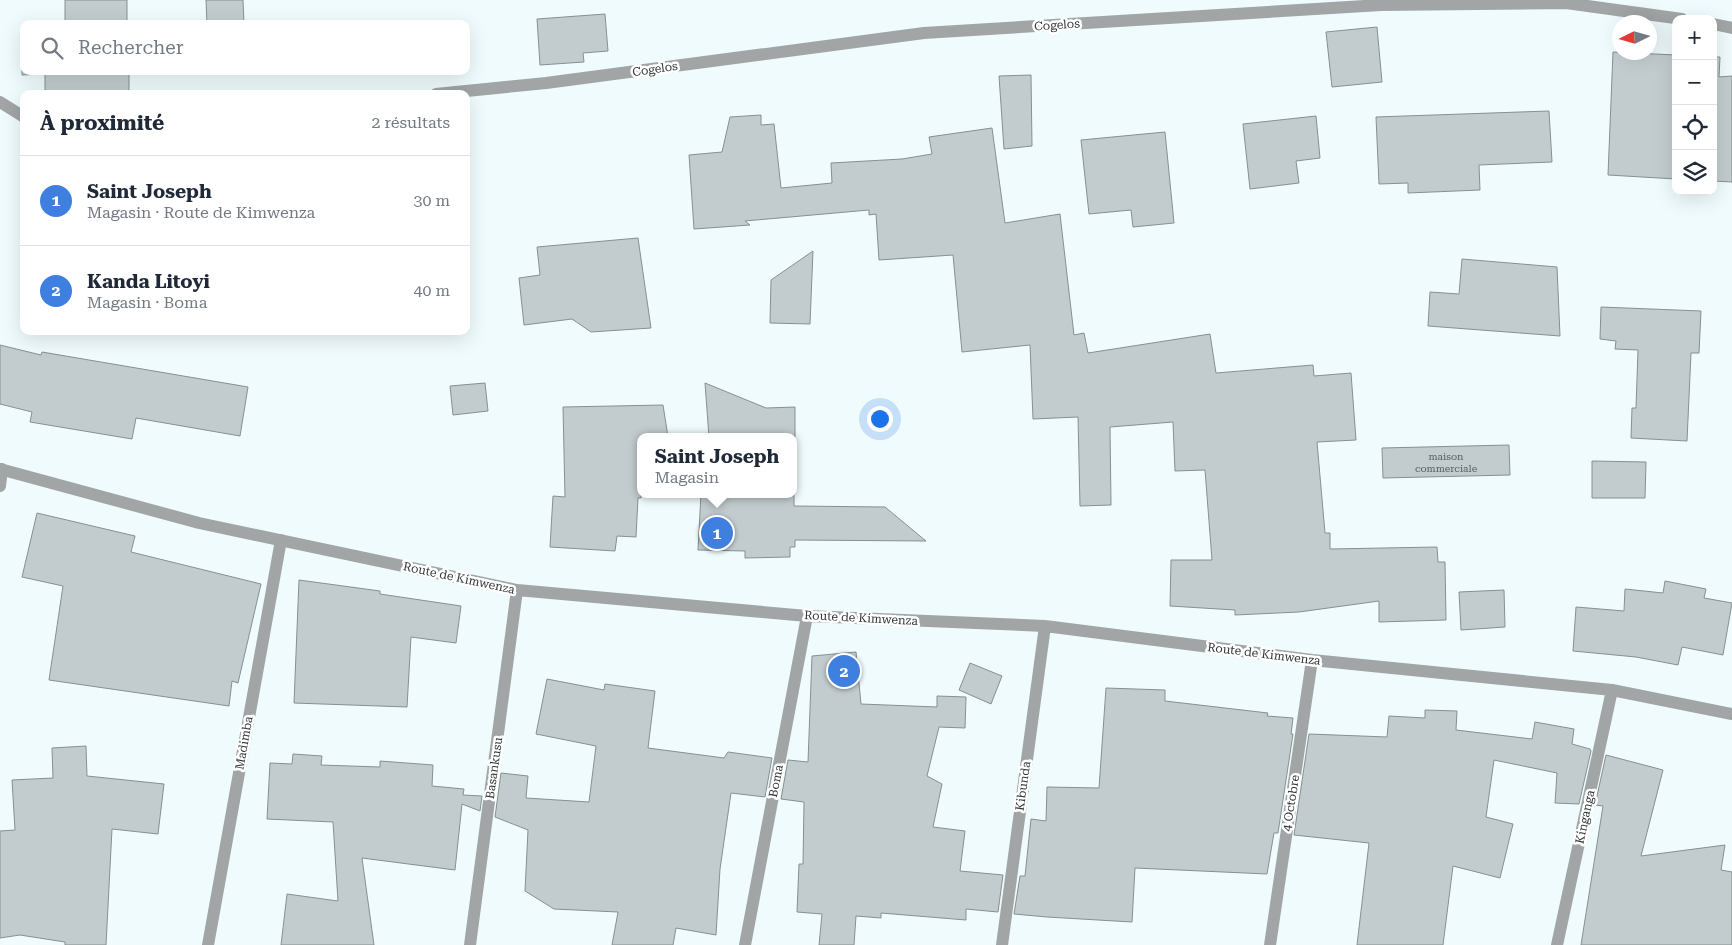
<!DOCTYPE html>
<html lang="fr">
<head>
<meta charset="utf-8">
<style>
  body { margin:0; font-family:"Roboto Serif",serif; background:#f6f6f7; color:#1f2937 }
  .controls { position:absolute; right:15px; top:15px; display:grid; overflow:hidden; border-radius:10px; box-shadow:0 5px 20px #0002 }
  .controls button { width:45px; height:45px; display:grid; place-items:center; padding:0; border:0; border-bottom:1px solid #e0e1e3; background:#fff; color:#1f2937; font:25px sans-serif }
  .compass { position:absolute; left:1612px; top:15px; width:45px; height:45px; border-radius:50%; background:#fff; box-shadow:0 5px 20px #0002; rotate:265deg }
  .you { position:absolute; left:879px; top:418px; width:18px; height:18px; margin:-12px; border:4px solid #fff; border-radius:50%; background:#1a73e8; box-shadow:0 0 0 8px #1a73e833 }
  .badge { display:grid; place-items:center; width:32px; height:32px; border-radius:50%; background:#0f766e; color:#fff; font-size:16px; font-weight:700 }
  .pin { position:absolute; translate:-50% -50%; border:2px solid #fff; box-shadow:0 1px 5px #0006 }
  .popup { position:absolute; left:637px; top:433px; width:160px; height:65px; box-sizing:border-box; display:grid; place-content:center; border-radius:10px; background:#fff; filter:drop-shadow(0 1px 4px #0005); font-size:16px; white-space:nowrap; color:#747a83 }
  .popup b { font-size:19px; color:#1f2937 }
  .popup::after { content:''; position:absolute; left:50%; top:100%; margin-left:-10px; border:10px solid transparent; border-top-color:#fff }
  .list { margin:0; padding:0; list-style:none }
  h2 { display:flex; justify-content:space-between; align-items:center; height:65px; margin:0; padding:0 20px; font-size:21px }
  h2 small { font-size:16px; font-weight:400; color:#747a83 }
  .list li { display:grid; grid-template-columns:32px 1fr auto; gap:15px; align-items:center; box-sizing:border-box; height:90px; padding:0 20px; border-top:1px solid #e0e1e3 }
  .list b { display:block; font-size:19px; white-space:nowrap }
  .list p { margin:0; font-size:16px; white-space:nowrap; color:#747a83 }
  .list em { font-size:16px; font-style:normal; color:#747a83 }
  .icon { flex:none; width:28px; height:28px; fill:none; stroke:currentColor; stroke-width:2; stroke-linecap:round; stroke-linejoin:round }
  .map { position:relative; flex:none; width:1732px; height:945px; overflow:hidden }
  .search { position:absolute; background:#fff; box-shadow:0 5px 20px #0002; left:20px; top:20px; width:450px; height:55px; display:flex; align-items:center; gap:12px; box-sizing:border-box; padding:0 18px; border-radius:10px; color:#747a83; font-size:19px }
  .panel { position:absolute; background:#fff; box-shadow:0 5px 20px #0002; left:20px; top:90px; width:450px; height:245px; border-radius:10px }
  .map>svg:first-child { display:block }
  .building { fill:#c2ccce; stroke:#869091 }
  .lines { fill:none; stroke-linecap:round; stroke-linejoin:round }
  .minor { stroke:#a1a5a6; stroke-width:12 }
  .labels { text-anchor:middle; stroke-width:5; stroke-linejoin:round; paint-order:stroke }
  .number-label { font-size:10px; fill:#565c5d }
  .street-label { font-size:12px; fill:#323637; stroke:#fff }
</style>
</head>
<body>
<div class="map">
<svg width="1732" height="945" viewBox="0 0 1732 945">
  <rect width="100%" height="100%" fill="#f0fbfd"/>
  <path class="building" d="M65,0h62v24h-62z
    M206,0h37l1,24h-37z
    M605,14l3,37 -25,2 1,9 -44,3 -3,-46z
    M1377,27l5,55 -50,5 -6,-55z
    M22,43h2v28h105v23h-84v-20l-23,1z
    M1613,52l63,3v124l-68,-4z
    M1713,57h7l-1,20 13,-1v106l-19,-1z
    M1031,75l1,71 -28,3 -5,-73z
    M1549,111l3,51 -73,3 1,25 -72,3v-10l-29,1 -3,-67z
    M761,115v10l13,-1 7,64 51,-5 -1,-20 71,-4 30,-5 -3,-17 63,-9 13,95 55,-9 14,121 10,-2 4,20 122,-19 6,39 97,-8 1,11 37,-3 5,67 -39,2 8,91h5v16l107,-2 1,15h7l1,58 -67,2v-21l-80,11 -64,3v-5l-65,-4 1,-46h41l-7,-90 -30,1 -2,-49 -63,5 1,78 -31,1 -2,-89 -45,2 -3,-74 -68,7 -9,-97 -74,5 -3,-46 -7,1v-5l-124,11 5,4 -56,4 -5,-74 33,-3 8,-35z
    M1316,116l4,42 -24,3 3,22 -49,6 -7,-65z
    M1165,132l9,91 -41,4 -2,-17 -42,4 -8,-74z
    M638,238l13,90 -60,4 -19,-13 -48,6 -5,-47 21,-3 -3,-28z
    M813,251l-3,73 -40,-1 1,-43z
    M1462,259l95,8 3,69 -132,-10 2,-34 29,2z
    M1601,307l100,4 -2,42h-8l-4,88 -56,-3 1,-30h4l2,-58 -23,-1 1,-8 -16,-2z
    M0,345l41,10 1,-3 206,35 -8,49 -104,-18 -4,21 -102,-17 2,-10 -32,-8z
    M485,383l3,28 -35,4 -3,-29z
    M705,383l61,25 29,-1v30h-86z
    M663,405l5,32h-27v61h-3l-2,39 -19,-1 -2,15 -65,-4 3,-51 12,1 -2,-90z
    M1509,445l1,30 -127,3 -1,-30z
    M1592,461l54,1 -1,36h-53z
    M701,494h93v12l91,1 41,34 -131,-1v7h-5v10l-45,1v-7l-47,-1z
    M37,513l98,23 -4,16 130,32 -23,99 -6,-2 -3,25 -180,-26 14,-94 -41,-9z
    M299,580l81,11v3l81,12 -5,37 -45,-6 -4,70 -113,-4z
    M1665,581l41,8 -2,9 28,5 -9,52 -41,-8 -4,18 -42,-8 -63,-6 3,-44 48,4 1,-22 38,4z
    M1504,590l1,37 -44,3 -2,-38z
    M856,652l5,52 76,3v-11l29,1 -1,31 -26,-1 -12,49 15,8 -9,43 32,4 -5,40 43,4 -5,37 -32,-3v11l-85,-7v5l-25,-2 -2,29h-35l3,-31 -25,-2 2,-48h4l1,-62 -23,-3 7,-39 20,2 4,-106z
    M970,663l32,13 -11,28 -32,-14z
    M547,679l57,11 1,-6 50,7 -7,57 76,10 4,-6 44,6 -7,39 -34,-4 -11,76 -4,66 -40,-7 -3,17h-61l6,-33 -64,-3 -29,-18 3,-61 -33,-13 6,-44 27,3 -2,22 63,4 7,-56 -60,-12z
    M1106,688l59,2v11l103,12 -1,3 26,2 -2,16h2l-15,99h-4l-7,41 -132,-6 -3,54 -85,-5 -33,-3 6,-38h5l6,-57 15,2 1,-34 52,1z
    M1425,710l32,1 -1,19 76,9 3,-17 39,7 -2,15 18,5 1,2 -12,53 -24,-1 2,-30 -63,-13 -8,57 27,7 -13,54 -47,-12 -10,79h-86l12,-102 -75,-8 15,-101 78,3 2,-21 36,2z
    M86,746l1,30 77,8 -6,50 -46,-5 -6,116h-41v-3l-45,-7 -20,3v-107l15,-1 -3,-50 41,-2 -1,-30z
    M293,754l29,2 -1,9 59,2v-6l53,4 -1,21 32,3 -1,6 19,1 -2,15 -18,-7 -7,66 -93,-12 12,87h-93l6,-51 51,7 -5,-79 -66,-3 3,-56 22,1z
    M1606,755l57,15 -22,86 84,-11 -4,25 11,2v73h-151l22,-139 -8,-1z"/>
  <g class="lines">
    <path class="minor" d="M1713,24l19,4
      M436,94l110,-11 378,-50 228,-14 229,-14 185,-2 116,16
      M0,102l24,15
      M0,469l199,54 318,67 290,26 238,10 267,34 300,30 120,24
      M0,486l2,-17
      M208,945l73,-405
      M470,945l47,-355
      M745,945l62,-329
      M1002,945l43,-319
      M1270,945l42,-285
      M1557,945l55,-255"/>
  </g>
  <g class="labels">
    <g class="number-label">
      <text x="1446" y="460">maison<tspan x="1446" dy="12">commerciale</tspan></text>
    </g>
    <g class="street-label">
      <text transform="translate(1057 25) rotate(-4)" y="4">Cogelos</text>
      <text transform="translate(655 69) rotate(-8)" y="4">Cogelos</text>
      <text transform="translate(459 578) rotate(12)" y="4">Route de Kimwenza</text>
      <text transform="translate(861 618) rotate(3)" y="4">Route de Kimwenza</text>
      <text transform="translate(1264 654) rotate(7)" y="4">Route de Kimwenza</text>
      <text transform="translate(244 743) rotate(-80)" y="4">Madimba</text>
      <text transform="translate(494 768) rotate(-82)" y="4">Basankusu</text>
      <text transform="translate(776 781) rotate(-79)" y="4">Boma</text>
      <text transform="translate(1023 786) rotate(-82)" y="4">Kibunda</text>
      <text transform="translate(1291 803) rotate(-81)" y="4">4 Octobre</text>
      <text transform="translate(1585 817) rotate(-78)" y="4">Kinganga</text>
    </g>
  </g>
</svg>
<div class="controls">
<button>+</button>
<button>−</button>
<button><svg class="icon" aria-label="locate" viewBox="0 0 24 24"><circle cx="12" cy="12" r="6"/><path d="M12 2v4M12 18v4M2 12h4M18 12h4"/></svg></button>
<button><svg class="icon" aria-label="layers" viewBox="0 0 24 24"><path d="M12 4l9 5-9 5-9-5zM3 14l9 5 9-5"/></svg></button>
</div>
<svg class="compass" viewBox="-18 -18 36 36"><path d="M0-13l5 13h-10z" fill="#e53935"/><path d="M0 13l5-13h-10z" fill="#747a83"/></svg>
<div class="you"></div>
<div class="pin badge" style="left:717px;top:533px;background:#3f7fe0">1</div>
<div class="popup"><b>Saint Joseph</b>Magasin</div>
<div class="pin badge" style="left:844px;top:671px;background:#3f7fe0">2</div>
<div class="search"><svg class="icon" aria-label="search" viewBox="0 0 24 24"><circle cx="10" cy="10" r="6"/><path d="M15 15l6 6"/></svg>Rechercher</div>
<section class="panel">
<h2>À proximité<small>2 résultats</small></h2>
<ul class="list">
<li><span class="badge" style="background:#3f7fe0">1</span><div><b>Saint Joseph</b><p>Magasin · Route de Kimwenza</p></div><em>30 m</em></li>
<li><span class="badge" style="background:#3f7fe0">2</span><div><b>Kanda Litoyi</b><p>Magasin · Boma</p></div><em>40 m</em></li>
</ul>
</section>
</div>
</body>
</html>
